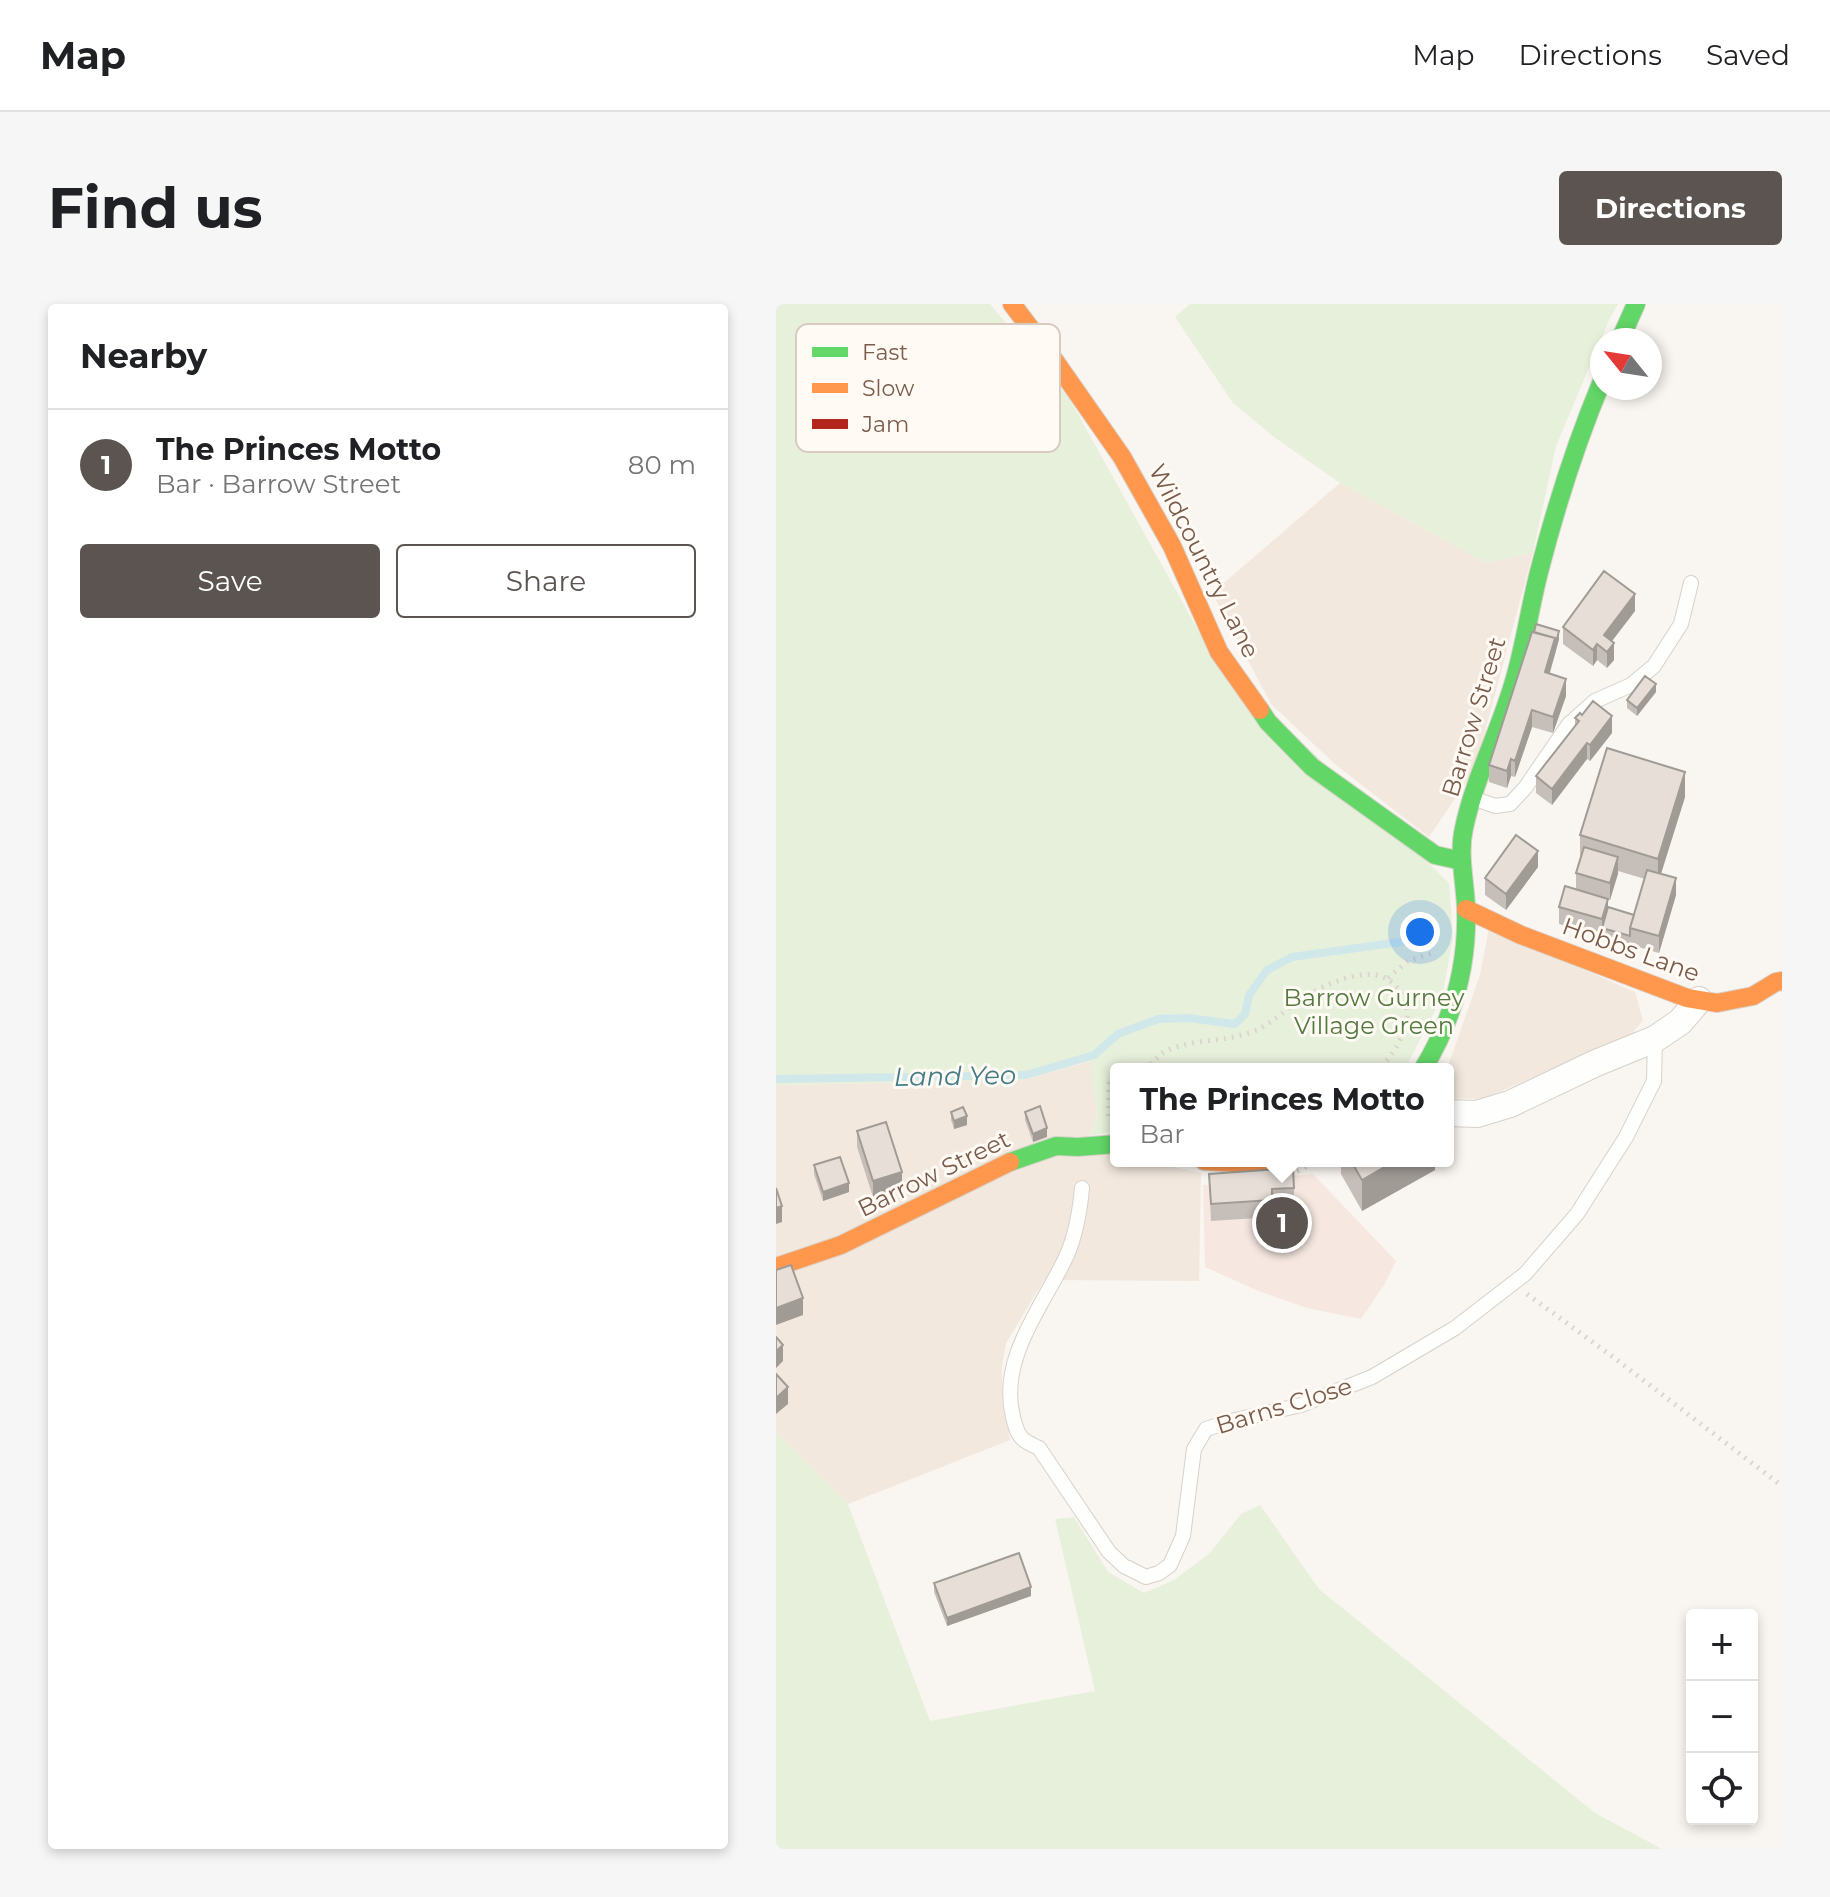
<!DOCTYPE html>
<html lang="en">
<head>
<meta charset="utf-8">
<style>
  body { margin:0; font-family:Montserrat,sans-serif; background:#f6f6f6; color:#202124 }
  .controls { position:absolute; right:24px; bottom:24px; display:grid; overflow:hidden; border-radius:8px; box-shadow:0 4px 12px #0003 }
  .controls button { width:72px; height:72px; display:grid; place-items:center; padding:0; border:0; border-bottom:2px solid #e0e0e0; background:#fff; color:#202124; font:40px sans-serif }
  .compass { position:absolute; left:814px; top:24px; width:72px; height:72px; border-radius:50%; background:#fff; box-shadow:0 4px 12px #0003; rotate:300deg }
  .you { position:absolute; left:644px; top:628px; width:28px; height:28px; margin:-20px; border:6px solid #fff; border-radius:50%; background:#1a73e8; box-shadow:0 0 0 12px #1a73e833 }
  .badge { display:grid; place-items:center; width:52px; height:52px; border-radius:50%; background:#5c5450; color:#fff; font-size:26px; font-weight:700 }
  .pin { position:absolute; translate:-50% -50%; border:4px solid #fff; box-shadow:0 2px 8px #0006 }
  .popup { position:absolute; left:334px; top:759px; width:344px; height:104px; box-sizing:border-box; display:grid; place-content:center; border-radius:8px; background:#fff; filter:drop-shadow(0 2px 6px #0005); font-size:26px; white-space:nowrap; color:#757577 }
  .popup b { font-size:30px; color:#202124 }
  .popup::after { content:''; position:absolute; left:50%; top:100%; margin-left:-16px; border:16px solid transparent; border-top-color:#fff }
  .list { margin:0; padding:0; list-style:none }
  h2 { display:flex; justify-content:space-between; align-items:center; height:104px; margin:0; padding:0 32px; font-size:34px }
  h2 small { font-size:26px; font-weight:400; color:#757577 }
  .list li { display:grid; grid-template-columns:52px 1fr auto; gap:24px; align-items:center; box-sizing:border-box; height:112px; padding:0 32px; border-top:2px solid #e0e0e0 }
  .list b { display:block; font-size:30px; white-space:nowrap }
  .list p { margin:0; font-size:26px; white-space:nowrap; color:#757577 }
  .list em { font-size:26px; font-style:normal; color:#757577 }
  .actions { display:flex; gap:16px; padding:24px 32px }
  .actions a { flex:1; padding:18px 0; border:2px solid #5c5450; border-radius:8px; text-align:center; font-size:28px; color:#5c5450 }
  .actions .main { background:#5c5450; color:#fff }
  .icon { flex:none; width:44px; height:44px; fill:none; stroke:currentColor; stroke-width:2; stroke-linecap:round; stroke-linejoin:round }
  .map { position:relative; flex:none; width:1006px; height:1545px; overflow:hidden; border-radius:8px }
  header { display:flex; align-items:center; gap:48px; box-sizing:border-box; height:112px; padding:0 40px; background:#fff; border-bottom:2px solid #e0e0e0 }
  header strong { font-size:38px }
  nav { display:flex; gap:44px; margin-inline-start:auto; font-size:28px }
  .intro { display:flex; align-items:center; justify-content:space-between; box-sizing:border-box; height:192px; padding:0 48px }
  h1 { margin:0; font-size:56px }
  .button { padding:20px 36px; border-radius:8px; background:#5c5450; color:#fff; font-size:28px; font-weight:700 }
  main { display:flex; gap:48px; padding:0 48px }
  aside { flex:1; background:#fff; border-radius:8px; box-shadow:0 4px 12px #0003 }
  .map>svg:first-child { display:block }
  .residential { fill:#f2e8de }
  .commercial { fill:#f6e8e1 }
  .green { fill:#e7f0db }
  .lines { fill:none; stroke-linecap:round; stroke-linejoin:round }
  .stream { stroke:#d0e8ea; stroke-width:8 }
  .lane-casing { stroke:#d7d1cb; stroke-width:16 }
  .street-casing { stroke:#d7d1cb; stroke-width:28 }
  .fast-casing { stroke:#d9d2cb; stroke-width:20 }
  .slow-casing { stroke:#d9d2cb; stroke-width:20 }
  .path { stroke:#dcd5d0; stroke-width:5; stroke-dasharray:2 6; stroke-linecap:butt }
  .lane { stroke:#fefefd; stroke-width:14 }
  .street { stroke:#fefefd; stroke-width:26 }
  .fast { stroke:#63d668; stroke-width:18 }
  .slow { stroke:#ff974d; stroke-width:18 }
  .wall { fill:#c6bfb9 }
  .shaded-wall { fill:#a19b96 }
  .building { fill:#e6ded7; stroke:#a19b96; stroke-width:2 }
  .labels { text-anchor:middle; stroke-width:6; stroke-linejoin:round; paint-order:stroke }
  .street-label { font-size:24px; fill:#7a5c4d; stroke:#fffaf3 }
  .park-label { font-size:24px; fill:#537a41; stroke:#fffaf3 }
  .water-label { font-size:26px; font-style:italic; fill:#437c86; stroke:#fffaf3 }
  .key { fill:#fffaf3; stroke:#d7cbc1; stroke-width:2 }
  .key-label { font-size:22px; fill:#7a5c4d }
</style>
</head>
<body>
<header>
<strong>Map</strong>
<nav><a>Map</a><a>Directions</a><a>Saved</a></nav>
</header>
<div class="intro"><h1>Find us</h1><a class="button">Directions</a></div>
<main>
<aside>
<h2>Nearby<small></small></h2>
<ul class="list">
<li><span class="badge">1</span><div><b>The Princes Motto</b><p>Bar · Barrow Street</p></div><em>80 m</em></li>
</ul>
<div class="actions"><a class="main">Save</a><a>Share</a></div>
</aside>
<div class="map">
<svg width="1006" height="1545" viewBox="0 0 1006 1545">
  <rect width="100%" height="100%" fill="#f9f5f0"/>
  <path class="residential" d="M564,179l147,80 46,-11 -58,217 -46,68 -93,-72 -65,-61 -59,-111z
    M713,624l146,64 8,28 -11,14 -149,65 -35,-1 -1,-29 33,-94z
    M315,757l6,56 -7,19 29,25h28l54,12 -2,108 -155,-1 -38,63 -4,23v31l8,43 -162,64 -72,-72v-347l247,-5z"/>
  <path class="commercial" d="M537,870l83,87 -12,24 -23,34 -54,-11 -51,-18 -51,-23 -2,-82z"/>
  <path class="green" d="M0,0h214l79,94 144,259 236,226 4,55 -11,59 -37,72h-289v62l-26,5 7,-19 -7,-56 -67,19 -247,5z
    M414,0h428l-8,14 -54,128 -23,106 -46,11 -147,-80 -66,-46 -41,-34 -58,-86z
    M0,1128l72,72 82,217 165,-30 -40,-172 19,-2 34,55 36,21 30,-13 36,-27 31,-39 19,-9 59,84 276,224 67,36h-886z"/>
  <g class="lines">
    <path class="stream" d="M0,775l250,-4 68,-20 24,-21 40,-15 30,-1 47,6 10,-10 4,-19 18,-25 25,-13 130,-18"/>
    <defs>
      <path id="lane" d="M697,494l22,8 15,-2 15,-16 44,-64 26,-23 36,-16 23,-19 27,-42 10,-41
        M306,884c-2,22 -6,46 -15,67 -23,50 -69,103 -54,162 2,8 4,17 10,22 4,4 12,7 16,9l70,104 15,14 22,11 13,-4 11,-8 13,-29 11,-87 12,-20 25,-8 70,-16 71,-28 83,-49 70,-54 52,-60 49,-77 28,-56 1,-42"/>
      <path id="street" d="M672,809l29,1 33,-10 86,-41 59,-24 25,-17 19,-22"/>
      <path id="fast" d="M844,36l16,-36
        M484,406l8,12 44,45 123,88 27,6
        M647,765c30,-49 45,-105 43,-162 -1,-26 -8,-53 -2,-79 11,-52 37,-99 51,-150 10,-35 15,-71 24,-106 17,-66 37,-129 63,-191
        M234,858l46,-16 22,1 38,-3"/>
      <path id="slow" d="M236,0l38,50 72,103 50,89 47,106 41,58
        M690,605l55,26 166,63 30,5 36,-7 23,-14 6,-1
        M428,857l35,2 29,-2
        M0,963l65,-22 169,-83"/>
    </defs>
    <use href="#lane" class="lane-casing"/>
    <use href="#street" class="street-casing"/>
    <use href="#fast" class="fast-casing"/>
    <use href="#slow" class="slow-casing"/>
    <path class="path" d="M612,674l20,-17 25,-8
      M359,765c6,-1 12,-3 17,-6 5,-4 8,-10 14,-12 25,-12 57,-9 83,-18 19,-6 35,-22 51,-33 25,-16 77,-42 98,-11 7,11 12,22 8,35 -5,18 -14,33 -28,45
      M332,812l1,-32 7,-10
      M521,867l20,-10
      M751,990l86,63 169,129"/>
    <use href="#lane" class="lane"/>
    <use href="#street" class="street"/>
    <use href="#fast" class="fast"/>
    <use href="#slow" class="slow"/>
  </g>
  <path class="wall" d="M859,307l-23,30 2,19 -7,8 -10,-8 -4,6 -30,-22v-17z
    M758,328l25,7 -9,34 16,23 -13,37 -21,-6 -17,50 -4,-1 -4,12 -18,-6v-17z
    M880,388l-19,24 -10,-8v-8z
    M799,414l37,15 -22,28 -3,-2 -35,46 -16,-12v-17l39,-50z
    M909,493l-24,77 15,21 -17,58 -100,-29v-17h49l26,8 11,-36 -27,-8 -8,29 -34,-11v-16l4,-14v-24z
    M762,563l-32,43 -21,-15v-17z
    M175,808l16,13 -13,4 -3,-9z
    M249,808l22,25 -14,5 -8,-22z
    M81,827l45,57 -29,9 -16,-50z
    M565,857h94v9l-73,41 -21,-37z
    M38,861l35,27 -26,9 -9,-27z
    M433,870l85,14v16l-22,2v11l-61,4z
    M158,1279l97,13 -84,30 -13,-34z"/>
  <path class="shaded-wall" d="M859,290v17l-30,39 -1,-15z
    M783,327v8l-4,15v-8z
    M779,334v16l-10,34v-16z
    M838,339v17l-7,8v-16z
    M821,340v16l-4,6v-16z
    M790,375v17l-13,37v-16z
    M880,380v8l-19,24v-8z
    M756,406v17l-17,50v-16z
    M836,412v17l-22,28v-16z
    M811,439v16l-35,46v-16z
    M735,455v17l-4,12v-17z
    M909,468v25l-27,86v-24z
    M762,547v16l-32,43v-16z
    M842,553v17l-8,26v-17z
    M900,574v17l-17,58v-17z
    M832,595v17l-6,12v-9z
    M191,812v9l-13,4v-8z
    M271,824v9l-14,5v-8z
    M619,857h40v9l-73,41v-31z
    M126,868v16l-29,9v-16z
    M73,879v9l-26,9v-9z
    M6,902v16l-6,2v-16z
    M27,994v17l-27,10v-17z
    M7,1041v16l-7,7v-17z
    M12,1083v17l-12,10v-16z
    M255,1283v9l-84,30v-8z"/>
  <path class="building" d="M828,267l31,23 -31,41 10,8 -7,9 -10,-8 -4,6 -30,-23z
    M760,320l23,7 -4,15v-8l-21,-6z
    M756,328l23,6 -10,34 21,7 -13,38 -21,-7 -17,51 -4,-2 -4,12 -18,-6z
    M869,372l11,8 -19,24 -10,-8z
    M817,397l19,15 -22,29 -3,-2 -35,46 -16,-13 43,-55 -4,-3 5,-5 2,2z
    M831,444l78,24 -27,87 -78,-24z
    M740,531l22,16 -32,43 -21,-16z
    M808,543l34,10 -8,26 -34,-10z
    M871,566l29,8 -17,58 -29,-8z
    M789,582l43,13 -6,20 -43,-12z
    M832,603l26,8 -4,13v8l-28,-8z
    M264,802l7,22 -14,6 -8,-22z
    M187,803l4,9 -13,5 -3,-9z
    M110,818l16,50 -29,9 -16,-50z
    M64,853l9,26 -26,9 -9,-27z
    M575,857h44l-33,19z
    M517,864l1,20 -22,1v11l-61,4 -2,-30z
    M0,884l6,18 -6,2z
    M15,961l12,33 -27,10v-38z
    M0,1033l7,8 -7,6z
    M0,1070l12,13 -12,11z
    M243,1249l12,34 -84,31 -13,-35z"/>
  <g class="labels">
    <g class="street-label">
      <text transform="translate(428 257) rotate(63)" y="8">Wildcountry Lane</text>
      <text transform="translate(698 413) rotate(-73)" y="8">Barrow Street</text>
      <text transform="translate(855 646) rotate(20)" y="8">Hobbs Lane</text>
      <text transform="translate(158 870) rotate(-26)" y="8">Barrow Street</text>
      <text transform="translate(508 1102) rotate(-17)" y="8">Barns Close</text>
    </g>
    <g class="park-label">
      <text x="598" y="702">Barrow Gurney<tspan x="598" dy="28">Village Green</tspan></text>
    </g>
    <g class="water-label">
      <text transform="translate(179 772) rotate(-1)" y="9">Land Yeo</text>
    </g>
  </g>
  <rect x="20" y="20" width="264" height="128" rx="12" class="key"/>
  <rect x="36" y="43" width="36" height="10" fill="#63d668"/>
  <rect x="36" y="79" width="36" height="10" fill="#ff974d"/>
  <rect x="36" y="115" width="36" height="10" fill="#b3261e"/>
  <g class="key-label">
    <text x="86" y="56">Fast</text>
    <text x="86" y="92">Slow</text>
    <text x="86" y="128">Jam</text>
  </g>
</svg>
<div class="controls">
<button>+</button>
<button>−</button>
<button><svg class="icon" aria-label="locate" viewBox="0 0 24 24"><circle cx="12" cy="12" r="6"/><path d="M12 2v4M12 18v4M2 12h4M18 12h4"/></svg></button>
</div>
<svg class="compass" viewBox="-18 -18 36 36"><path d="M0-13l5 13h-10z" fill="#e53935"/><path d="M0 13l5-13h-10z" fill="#757577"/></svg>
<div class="you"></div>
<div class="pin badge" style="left:506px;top:919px">1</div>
<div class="popup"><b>The Princes Motto</b>Bar</div>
</div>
</main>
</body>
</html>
